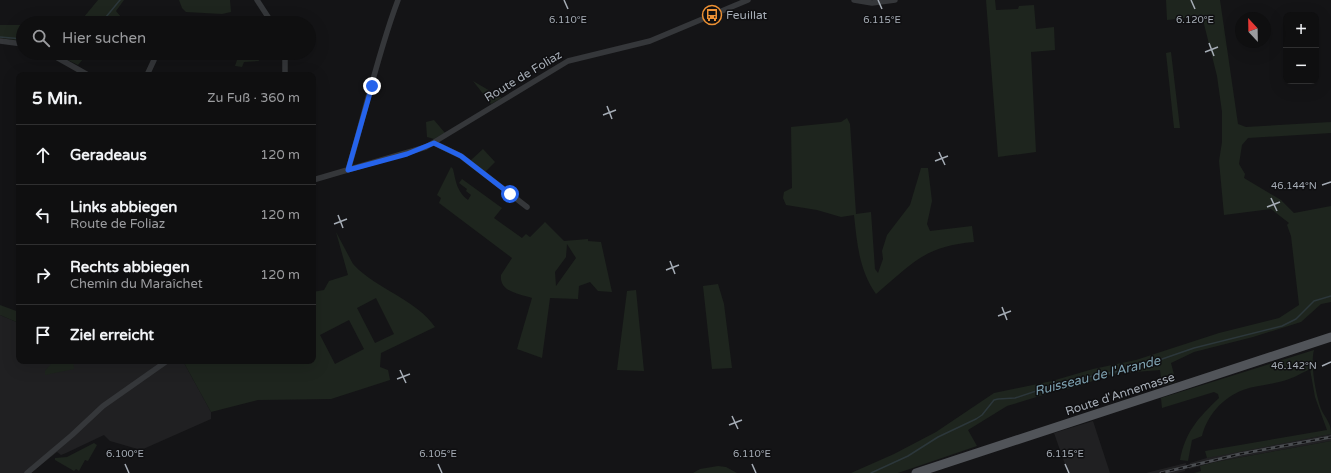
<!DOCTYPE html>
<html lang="de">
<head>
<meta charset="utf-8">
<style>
  body { margin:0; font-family:"Varela Round",sans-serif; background:#1d1d1e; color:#f1f3f6 }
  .controls { position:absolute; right:12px; top:12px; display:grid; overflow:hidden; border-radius:8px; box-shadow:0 4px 16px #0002 }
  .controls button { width:36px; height:36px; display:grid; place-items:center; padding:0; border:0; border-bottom:1px solid #2f2f30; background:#0f0f10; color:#f1f3f6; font:20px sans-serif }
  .compass { position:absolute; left:1235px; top:12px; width:36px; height:36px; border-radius:50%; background:#0f0f10; box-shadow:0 4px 16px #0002; rotate:338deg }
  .stop { position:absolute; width:12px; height:12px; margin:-9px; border:3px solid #2563eb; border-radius:50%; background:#fff }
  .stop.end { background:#2563eb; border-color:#fff; box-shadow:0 1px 4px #0008 }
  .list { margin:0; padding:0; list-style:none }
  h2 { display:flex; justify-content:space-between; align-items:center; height:52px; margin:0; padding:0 16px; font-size:17px }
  h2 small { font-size:13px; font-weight:400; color:#9b9c9f }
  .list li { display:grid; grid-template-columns:26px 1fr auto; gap:12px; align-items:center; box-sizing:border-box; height:60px; padding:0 16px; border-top:1px solid #2f2f30 }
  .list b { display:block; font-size:15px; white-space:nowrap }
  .list p { margin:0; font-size:13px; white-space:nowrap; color:#9b9c9f }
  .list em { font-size:13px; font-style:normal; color:#9b9c9f }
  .icon { flex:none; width:22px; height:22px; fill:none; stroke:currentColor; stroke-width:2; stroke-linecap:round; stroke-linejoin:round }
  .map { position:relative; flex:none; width:1331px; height:473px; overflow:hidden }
  .search { position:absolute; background:#0f0f10; box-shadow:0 4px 16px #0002; left:16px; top:16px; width:300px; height:44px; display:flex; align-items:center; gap:10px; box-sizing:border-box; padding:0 14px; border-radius:22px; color:#9b9c9f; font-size:15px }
  .panel { position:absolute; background:#0f0f10; box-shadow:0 4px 16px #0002; left:16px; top:72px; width:300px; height:292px; border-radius:8px }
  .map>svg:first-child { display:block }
  .built { fill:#202022 }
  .green { fill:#1e251e; fill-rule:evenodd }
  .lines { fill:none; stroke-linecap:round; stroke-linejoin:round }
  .stream { stroke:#2c373b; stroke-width:1.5 }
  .street { stroke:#35373a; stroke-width:5.5 }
  .primary { stroke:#515459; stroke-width:9 }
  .rail-casing { stroke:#4a4d51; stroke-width:3 }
  .rail { stroke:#0f0f11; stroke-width:1.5; stroke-dasharray:4.5; stroke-linecap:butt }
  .route { stroke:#2563eb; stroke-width:5 }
  .ticks { fill:none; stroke:#a6adb6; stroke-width:1.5 }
  .labels { text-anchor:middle; stroke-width:3; stroke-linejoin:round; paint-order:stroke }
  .poi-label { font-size:12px; fill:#a6adb6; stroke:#0f0f11; text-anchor:start }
  .street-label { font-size:12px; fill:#a6adb6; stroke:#0f0f11 }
  .water-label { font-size:13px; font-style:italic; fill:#7da1b0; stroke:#0f0f11 }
  .ticks-label { font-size:10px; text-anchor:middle; fill:#a6adb6; stroke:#0f0f11; stroke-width:3; stroke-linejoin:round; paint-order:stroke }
</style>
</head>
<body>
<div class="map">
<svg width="1331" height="473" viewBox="0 0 1331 473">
  <rect width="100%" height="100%" fill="#141416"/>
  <path class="built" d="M0,315l19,8v38h164l28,51v7l-70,31 -31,-9 -6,-6 -38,18 -5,2 -4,-3 -26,21h-31z
    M1093,421l17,52h-42l-14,-40z
    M1331,434v7l-116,21 -26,7 1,-6 37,-11z
    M1186,463l-1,8 -8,2h-31z"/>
  <path class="green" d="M98,0h26l-8,11 10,12h-47z
    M179,0h51l1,12 -9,2 -36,-2 -4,-4z
    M986,0h9l1,10 22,-1 1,-3 15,-1 2,24 18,-2 1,23 -24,2 5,100 -38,5z
    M1166,0h54l18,124 8,3 85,-5v11l-83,5 -6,7 -3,19 6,10 -1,4 37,22 13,13 37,-7v96l-10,2 -20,18 -48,15 -59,15 -23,11 5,19 -14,4 -2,-16 -37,3 -18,3 -25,10 -27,6 -46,14 -39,24 9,16 -79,27h-47l43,-19 42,-22 58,-39 58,-12 41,-12 43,-9 83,-27 60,-15 20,-13 -8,-69 -4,-11 2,-2 -18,-14 -47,6 -5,-54 3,-19v-30l-5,-36 -15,-60 -35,4z
    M0,25h23v16l-23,-3z
    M1171,52l9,76h-6l-8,-75z
    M54,53h34l-10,12z
    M246,53h11l2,8 -15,1 -2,5 -7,-1 3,-9z
    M473,81l29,17 -11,6z
    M847,118l3,6 6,90 15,-2 4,57 3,4 5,-14 -1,-8 5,-16 23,-30 11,-37h7l4,33 -5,23 3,7 42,-5 2,16c-50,4 -62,22 -98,52 -17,-24 -19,-51 -22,-79l-13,2 -24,-7 -31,-5 -3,-7 1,-6 8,-4 -1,-61 50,-5z
    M434,120l11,13 -11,6 -7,-2 -1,-15z
    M483,149l12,13 -11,11 -14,-12z
    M451,167l2,2c3,13 4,23 15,31l3,-5 -5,-4 1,-2 -8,-6 3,-4 40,29 -8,10 28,20 4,-4 4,3 15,-15 19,19 24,-2v2l13,1 11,50 -14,-1 -8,-9 -11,4 -1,13 -28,-1 -8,60 -25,-9 15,-51c-12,-4 -33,-6 -31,-23l11,-17 -73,-55 2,-5 -4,-3zM567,244l9,14 -20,28 -1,-14 11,-15z
    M336,232l17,32 6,6c24,21 59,32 76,57l-54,26 -1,14 8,3 2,10 -59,19 -73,1 -47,12 -28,-51h130v-69l11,-2 5,-9 19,-6zM376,298l18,36 -19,9 -18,-35zM349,320l15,29 -29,15 -15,-29z
    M718,284l6,20 8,64 -20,1 -9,-83z
    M636,290l8,81 -27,-1 10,-79z
    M0,305l19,7v11l-19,-8z
    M1314,350c-4,15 2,45 7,59 5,11 10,13 10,25l-124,24 -2,-7 122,-21 -12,-33 -5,-28c-10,5 -20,11 -31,13 -12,3 -25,4 -36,8 -21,8 -36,26 -41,46l-10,4 -4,21 -8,-1c5,-28 19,-43 39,-62l-1,-4 -4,-2 -52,16 -1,-10z
    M57,361h16l1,8 -29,6v-4l6,-7z
    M1331,441v32h-137l7,-2 -1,-5 15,-4z
    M94,443l3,2 -9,16 -3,-1 -6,11 -3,-2 -2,2 -19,-11v-2l12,-1z
    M718,466l8,1 11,6h-44l7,-4z"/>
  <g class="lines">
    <path class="stream" d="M101,23l19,-23
      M0,37l23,2
      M56,53l14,2 6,-2
      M871,473l37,-17 30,-19 38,-18 6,-4 12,-15 4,-1 17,-1 42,-14 19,-1 12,-6 48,-9 58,-20 88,-22 14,-7 18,-18 17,-5"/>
    <path class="street" d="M257,0l15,23
      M854,0l18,3 23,-3
      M0,41l23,3
      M49,53l39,22
      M147,75l7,-15v-7
      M285,75v-22
      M434,143l27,13 66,51
      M348,170c17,-56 29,-115 50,-170
      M313,180l113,-33 142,-86 82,-20 98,-41
      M27,473l45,-38 31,-29 64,-45"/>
    <path class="primary" d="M916,473l415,-136"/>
    <defs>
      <path id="rail" d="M1161,473l79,-19 91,-17"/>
    </defs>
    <use href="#rail" class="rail-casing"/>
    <use href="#rail" class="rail"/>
  </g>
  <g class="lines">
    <path class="route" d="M372,86l-24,84 59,-16 27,-11 27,13 49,38"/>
  </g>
  <path class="ticks" d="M564,0l4,9M878,0l4,9M1191,0l4,9M1209,43l5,13M1205,52l13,-5M607,106l5,13M603,115l13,-5M939,152l6,13M935,161l13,-5M1322,185l9,-3M1271,198l6,13M1267,207l13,-5M338,215l5,13M334,224l13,-5M670,261l5,13M666,270l13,-5M1002,307l5,13M998,316l13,-5M1322,366l9,-4M400,370l6,13M397,379l13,-5M732,416l6,13M729,425l13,-5M125,464l4,9M438,464l4,9M752,464l4,9M1065,464l4,9"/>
  <defs>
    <symbol id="bus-ring" viewBox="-11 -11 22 22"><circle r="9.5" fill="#0f0f11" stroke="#ed9134" stroke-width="1.5"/><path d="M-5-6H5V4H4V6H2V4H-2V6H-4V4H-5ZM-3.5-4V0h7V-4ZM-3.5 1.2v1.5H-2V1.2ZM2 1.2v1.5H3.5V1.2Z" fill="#ed9134"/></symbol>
  </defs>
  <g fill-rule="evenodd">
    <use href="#bus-ring" x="701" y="4" width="22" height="22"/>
  </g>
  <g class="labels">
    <g class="poi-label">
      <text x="726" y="19">Feuillat</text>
    </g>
    <g class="street-label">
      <text transform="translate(523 76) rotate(-31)" y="4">Route de Foliaz</text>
      <text transform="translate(1120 394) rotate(-18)" y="4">Route d'Annemasse</text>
    </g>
    <g class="water-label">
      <text transform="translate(1097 375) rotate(-14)" y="5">Ruisseau de l'Arande</text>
    </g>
  </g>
  <g class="ticks-label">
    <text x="568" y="23">6.110°E</text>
    <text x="882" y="23">6.115°E</text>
    <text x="1195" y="23">6.120°E</text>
    <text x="1294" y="189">46.144°N</text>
    <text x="1294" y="369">46.142°N</text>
    <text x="125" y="457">6.100°E</text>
    <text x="438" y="457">6.105°E</text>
    <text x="752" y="457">6.110°E</text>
    <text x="1065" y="457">6.115°E</text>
  </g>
</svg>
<div class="controls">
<button>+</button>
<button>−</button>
</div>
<svg class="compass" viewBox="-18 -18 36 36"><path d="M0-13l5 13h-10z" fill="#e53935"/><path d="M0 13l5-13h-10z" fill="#9b9c9f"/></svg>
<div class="stop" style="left:510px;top:194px"></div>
<div class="stop end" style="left:372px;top:86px"></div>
<div class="search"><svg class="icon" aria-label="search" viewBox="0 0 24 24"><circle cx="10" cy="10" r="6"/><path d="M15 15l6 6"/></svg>Hier suchen</div>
<section class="panel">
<h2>5 Min.<small>Zu Fuß · 360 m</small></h2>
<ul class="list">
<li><svg class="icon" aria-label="ahead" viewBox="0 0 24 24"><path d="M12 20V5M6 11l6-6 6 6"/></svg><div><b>Geradeaus</b></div><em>120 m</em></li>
<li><svg class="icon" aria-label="left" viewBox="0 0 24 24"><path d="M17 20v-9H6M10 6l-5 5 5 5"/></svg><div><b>Links abbiegen</b><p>Route de Foliaz</p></div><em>120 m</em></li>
<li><svg class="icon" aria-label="right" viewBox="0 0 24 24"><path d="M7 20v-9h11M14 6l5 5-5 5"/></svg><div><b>Rechts abbiegen</b><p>Chemin du Maraîchet</p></div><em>120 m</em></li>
<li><svg class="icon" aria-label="arrive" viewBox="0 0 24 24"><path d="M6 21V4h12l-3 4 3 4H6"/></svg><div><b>Ziel erreicht</b></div></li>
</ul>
</section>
</div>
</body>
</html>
